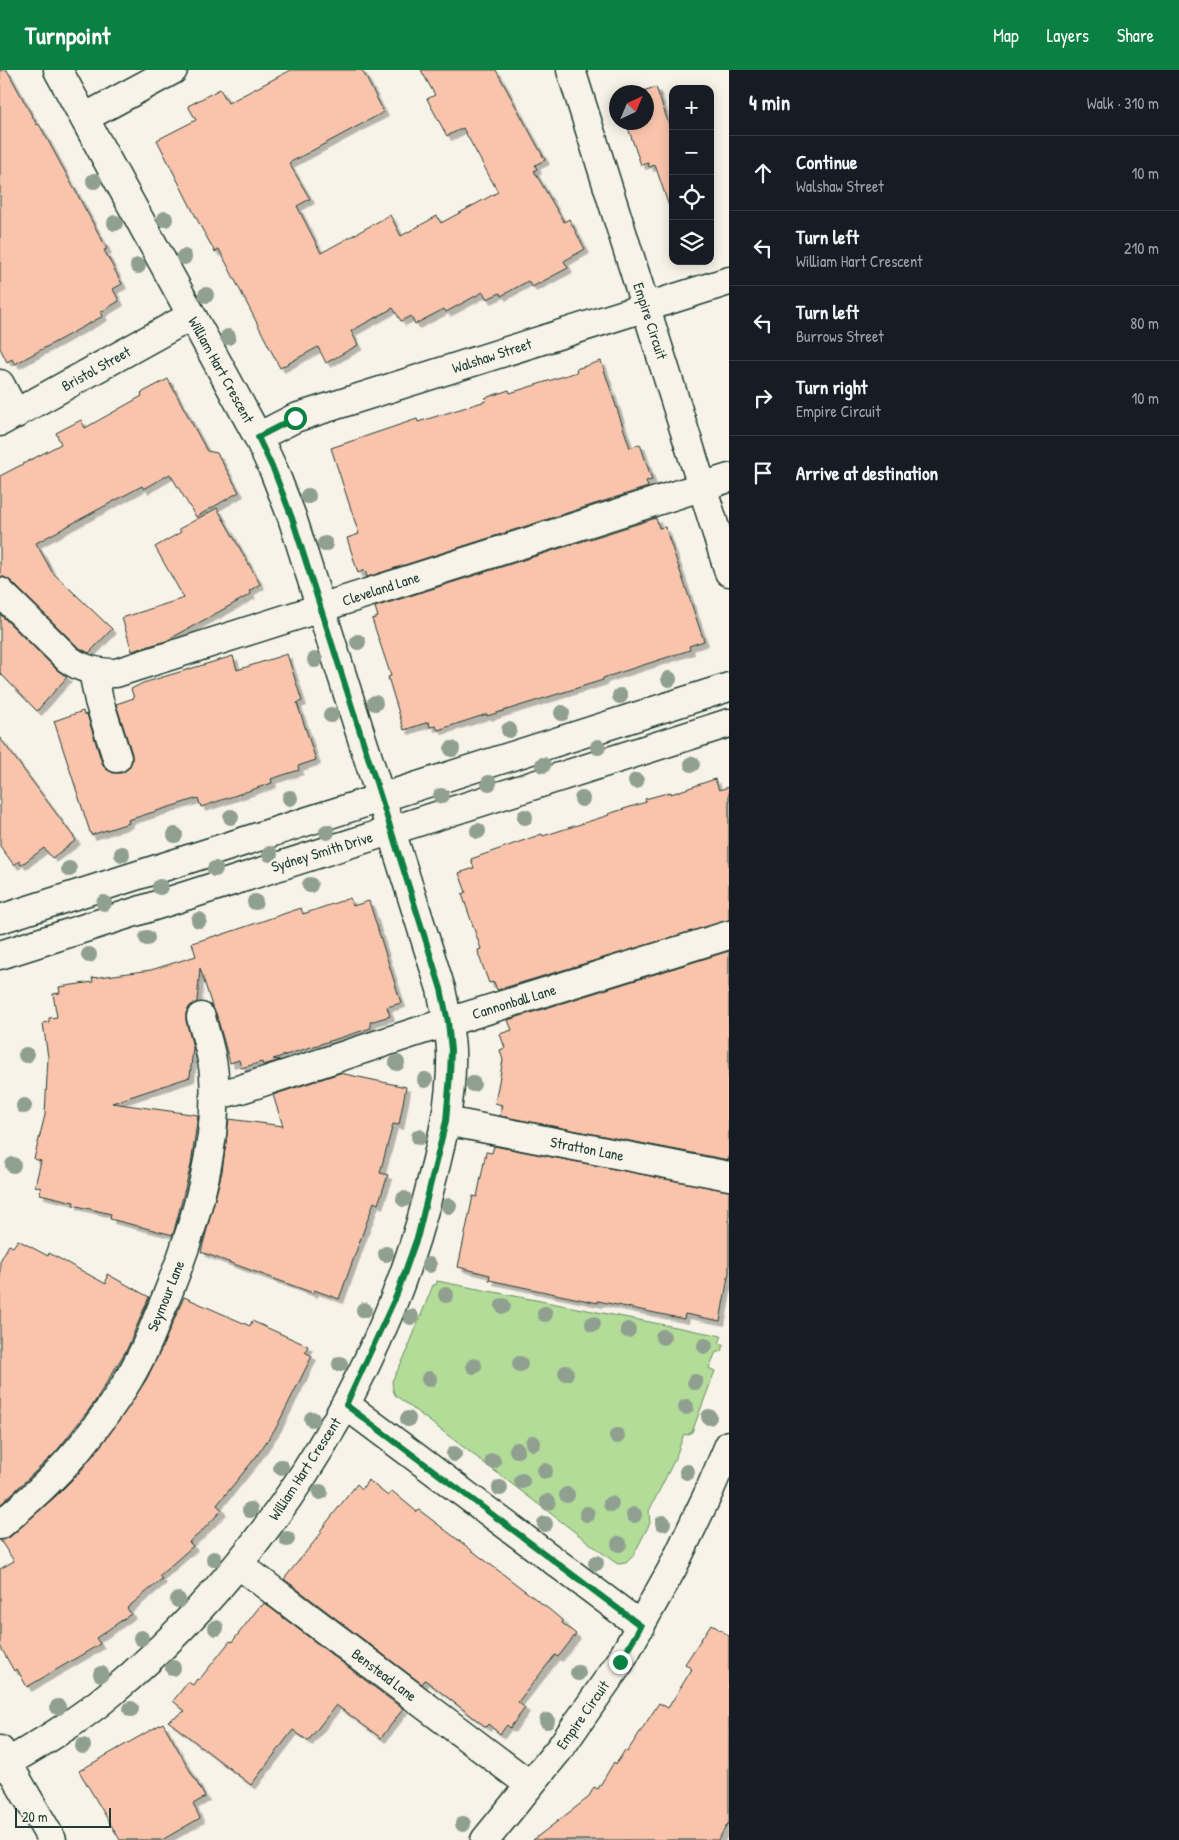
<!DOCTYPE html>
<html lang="en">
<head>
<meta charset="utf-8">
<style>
  body { margin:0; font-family:"Patrick Hand",sans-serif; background:#242831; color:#f1f3f6 }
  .controls { position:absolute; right:15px; top:15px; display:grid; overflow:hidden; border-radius:10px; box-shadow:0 2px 12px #0003 }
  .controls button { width:45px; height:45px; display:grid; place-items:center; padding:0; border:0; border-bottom:1px solid #363941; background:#171b24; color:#f1f3f6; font:25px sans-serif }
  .compass { position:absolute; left:609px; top:15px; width:45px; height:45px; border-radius:50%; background:#171b24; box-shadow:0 2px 12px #0003; rotate:44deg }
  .scale { position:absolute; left:15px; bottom:12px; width:96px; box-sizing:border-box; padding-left:5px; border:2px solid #1f3d34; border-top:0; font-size:14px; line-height:18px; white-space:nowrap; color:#1f3d34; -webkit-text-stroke:4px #f7f3e8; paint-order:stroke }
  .stop { position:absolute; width:15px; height:15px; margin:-11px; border:4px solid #0b8043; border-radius:50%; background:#fff }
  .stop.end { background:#0b8043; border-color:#fff; box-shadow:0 1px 5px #0008 }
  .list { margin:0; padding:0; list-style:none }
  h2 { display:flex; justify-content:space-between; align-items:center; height:65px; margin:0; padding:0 20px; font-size:21px }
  h2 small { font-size:16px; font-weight:400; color:#9ea1a6 }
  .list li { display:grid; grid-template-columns:32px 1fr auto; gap:15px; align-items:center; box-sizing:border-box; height:75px; padding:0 20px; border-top:1px solid #363941 }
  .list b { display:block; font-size:19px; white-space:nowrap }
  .list p { margin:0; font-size:16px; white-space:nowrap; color:#9ea1a6 }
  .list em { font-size:16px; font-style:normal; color:#9ea1a6 }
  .icon { flex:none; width:28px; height:28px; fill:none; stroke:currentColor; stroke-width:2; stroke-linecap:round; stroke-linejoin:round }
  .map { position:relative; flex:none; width:729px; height:1770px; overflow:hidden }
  header { display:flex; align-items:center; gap:30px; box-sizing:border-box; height:70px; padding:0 25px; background:#0b8043; color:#fff }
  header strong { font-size:24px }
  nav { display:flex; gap:28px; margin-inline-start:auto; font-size:18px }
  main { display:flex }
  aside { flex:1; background:#171b24 }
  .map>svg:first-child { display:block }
  .green { fill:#b2dc98; stroke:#688c66 }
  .building { fill:#fac4ac; stroke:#1f3d34; filter:url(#shadow) }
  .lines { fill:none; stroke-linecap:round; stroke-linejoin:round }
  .minor-casing { stroke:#1f3d34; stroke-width:31 }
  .minor { stroke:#f7f3e8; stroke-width:28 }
  .tree { fill:#90a090 }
  .route { stroke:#0b8043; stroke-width:6 }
  .labels { text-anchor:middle; stroke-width:5; stroke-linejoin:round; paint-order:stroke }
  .street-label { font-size:15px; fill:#1f3d34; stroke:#f7f3e8 }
</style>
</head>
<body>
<header>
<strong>Turnpoint</strong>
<nav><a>Map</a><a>Layers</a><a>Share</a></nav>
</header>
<main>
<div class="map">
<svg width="729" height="1770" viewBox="0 0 729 1770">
  <defs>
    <filter id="shadow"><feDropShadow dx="4.5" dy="4.5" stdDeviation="0" flood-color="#0004"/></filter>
  </defs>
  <rect width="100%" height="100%" fill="#f7f3e8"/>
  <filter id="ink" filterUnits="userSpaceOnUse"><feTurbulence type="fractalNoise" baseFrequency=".02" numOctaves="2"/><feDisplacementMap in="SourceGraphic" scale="10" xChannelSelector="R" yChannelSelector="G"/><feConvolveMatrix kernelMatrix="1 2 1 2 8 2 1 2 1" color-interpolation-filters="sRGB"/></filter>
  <g filter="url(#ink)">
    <path class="green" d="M437,1211l285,55 -3,7 5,1 -3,8h-5l-7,16 6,3 -23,61 -5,3 -3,-1 -9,25 -26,52 1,12 -17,33 -7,7 -8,1 -5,-3 -218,-166 -2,-5 -1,-9 17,-33h-1l25,-63h3z"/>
    <path class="building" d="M0,0h7l30,55 2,-1 68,125 -3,1 18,34 -9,5 6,12 -18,11 2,4 -88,48 -3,-5 -5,3 -7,-14z
      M291,0h71l22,42 -95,51 21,36 -13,7 24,47 69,-38 11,21 36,-20 4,7 57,-31 -35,-64 -16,8 -20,-37 8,-4 -14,-25h75l49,90 -10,5 2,4 -3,2 30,51 5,-3 16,30 -21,12 4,7 -36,19 -4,-6 -27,15 -1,-3 -13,6 -4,-7 -37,20 -2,-3 -29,15 -4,-8 -10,5 -8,-13 -42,23 7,14 -32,18 -8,-16 -38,21 -61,-119 -4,3 -13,-23 -45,-89 39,-20 -8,-14 32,-17 8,14z
      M656,17l17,49v82l-18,-53 -6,2 -1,-4 -7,2 -15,-43h20v-30h-7z
      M601,291l29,87 10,-4 12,36 -6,1 2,6 -281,90 -2,-7 -7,3 -11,-35 12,-4 -28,-86 86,-29 1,3 68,-21 -1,-3 24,-8 1,3 67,-21 -1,-3z
      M168,309l39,72 10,2 22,39 -43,25 -26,-43 -26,15 -2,-3 -106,57 16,29 60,57 -23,24 -11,-6 -67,-66 -7,-4h-4v-101l61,-32 -5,-11 25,-13 4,8 57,-32 -1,-3z
      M217,438l43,76 -11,7 2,3 -85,47 -34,10 -10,-33 62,-20 -29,-51 26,-15 -2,-3z
      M656,448l3,10 6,-1 39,114 -15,5 1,4 -87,28v2l-116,36v-2l-49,16 -2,-4 -6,1 -1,-5 -25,8 -16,-53 3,-1 -19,-57 6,-2 -3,-10z
      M0,544l57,56 10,7 -30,34 -37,-38z
      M287,584l15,47 -5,2 19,57 -18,6 1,4 -28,9 1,4 -71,24 -3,-9 -70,22 1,3 -38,12 -37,-114 29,-10 1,4 3,-1 15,49 4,6 7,4h8l8,-5 3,-7v-7l-16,-50 18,-6 -3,-9 12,-6 90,-27 4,14z
      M0,668l76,102 -24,18 -8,-10 -23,17 -2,-4 -5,4 -14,-19z
      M715,709l4,11 10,-3v133l-232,70 -3,-8 -5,1 -10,-27 -1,-6 3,-1 -19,-55 4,-2 -7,-19 15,-5 -3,-9 71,-25 1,2 66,-21 -1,-1 38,-12 -1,-3 26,-7v2z
      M350,828l3,8 16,-5 32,102 -14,4 3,9 -20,6 1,6 -98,31 7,1 -17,5 -1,-3 -21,6 -2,-8 -9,3 -14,-50 -4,-7 -12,-38 -3,34 -7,4 -4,7v8l7,26 -3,30 -78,26 86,12 -7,50 -18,70 -63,-16 1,-5 -38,-9 1,-3 -34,-8 1,-6 -6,-2 6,-25 -7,-2 11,-44 3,-58 -5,-34 6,-1v-4l8,-1 -4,-23 7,-1 -1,-6 34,-5 -1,-4 59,-8 45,-14 -4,-13 26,-8v1l83,-28 2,6z
      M729,881v209l-229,-44 2,-11 -7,-2 8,-43 -3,-10 5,-2 -5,-14 12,-4 -4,-10z
      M340,1003l66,14 -7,38 -6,-1 -13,49 8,2 -10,29 -4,-2 -35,97 -25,-9 -1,3 -112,-41 21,-80 7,-53 54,7 -10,-31z
      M494,1076l235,45v81l-9,49 -35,-7 -1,5 -86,-18v2l-109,-23 1,-5 -32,-8 15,-71 4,1 9,-45 6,1z
      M18,1170l30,16 1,-3 57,31 1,-10 42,23 -22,52 -33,54 -39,50 -55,52v-244l9,-16 4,2z
      M184,1227l66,29 2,-5 56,25 -3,6 7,4 -35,70 -21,31 -39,48 5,5 -22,23 -11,9 4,4 -34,30 3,3 -35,29 4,6 -35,24 4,6 -73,43 -10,-18 -3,2 -14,-25v-77l14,-8 -14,-21 10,-3 46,-41 22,-22 27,-34 41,-60 14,-28z
      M368,1410l20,16 4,-5 25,21 2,-2 131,100 13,11 -1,2 14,11 -18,23 -3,-2 -37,47 7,6 -15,20 -3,-3 -7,9 -12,-10 -2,3 -61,-47 -3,4 -138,-105 38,-47 -2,-1 37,-47 5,5z
      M264,1533l139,106 -22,29 -45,-33 -28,36 -15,-11 -42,55 -83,-64 17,-10 -12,-10 15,-19 5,3 4,-6 2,1 31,-39 2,1 28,-36 1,1z
      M711,1554l18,12v186l-11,18h-185l55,-42 6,-11 4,2 16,-27 2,2 9,-14 2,2 32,-49 9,5 24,-39 -7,-5z
      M163,1653l42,74 -12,7 7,14 -38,22h-42l-41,-69z"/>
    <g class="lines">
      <defs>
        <path id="minor" d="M571,0l158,502
          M84,48l89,-48
          M0,314l16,30
          M0,352l191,-106
          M258,367l37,-19 434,-137
          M0,522l68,67c15,11 30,14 48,14l613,-195
          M93,601l6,30 18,57
          M0,849l729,-232
          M0,885l729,-232
          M214,1026l27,-7 178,-58 310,-96
          M446,1051l283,55
          M346,1335l295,221
          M0,1455c30,-25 61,-53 86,-85 18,-23 39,-52 52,-78 8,-14 14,-30 20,-45 31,-72 61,-161 56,-241 -1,-20 -8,-39 -13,-59
          M238,1494l292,221
          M0,1680l52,90
          M0,1697c38,-22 77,-45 110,-73 149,-125 266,-303 316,-491 13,-50 27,-101 25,-153 -1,-21 -6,-41 -10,-61l-149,-472 -18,-46 -16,-34 -200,-367
          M485,1770l76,-93 59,-85 52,-93 36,-75 21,-49"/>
      </defs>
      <use href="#minor" class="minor-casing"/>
      <use href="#minor" class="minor"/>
    </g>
    <g class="tree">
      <circle cx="94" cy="111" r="8"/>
      <circle cx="165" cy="149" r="8"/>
      <circle cx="115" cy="153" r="8"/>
      <circle cx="184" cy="187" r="8"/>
      <circle cx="138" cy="196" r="8"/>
      <circle cx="206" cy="225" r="8"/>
      <circle cx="228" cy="267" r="8"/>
      <circle cx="308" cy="426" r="8"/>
      <circle cx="325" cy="474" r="8"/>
      <circle cx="358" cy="572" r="8"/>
      <circle cx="315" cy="590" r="8"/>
      <circle cx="669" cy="609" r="8"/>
      <circle cx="620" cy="626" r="8"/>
      <circle cx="375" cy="633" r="8"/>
      <circle cx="562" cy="643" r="8"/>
      <circle cx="331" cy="645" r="8"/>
      <circle cx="509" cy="660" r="8"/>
      <circle cx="598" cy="677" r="8"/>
      <circle cx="452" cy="679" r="8"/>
      <circle cx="692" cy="694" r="8"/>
      <circle cx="543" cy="695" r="8"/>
      <circle cx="636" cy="711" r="8"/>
      <circle cx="489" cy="713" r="8"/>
      <circle cx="441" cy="726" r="8"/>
      <circle cx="290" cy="728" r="8"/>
      <circle cx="582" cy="729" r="8"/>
      <circle cx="231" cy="747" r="8"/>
      <circle cx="525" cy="747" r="8"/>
      <circle cx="478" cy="761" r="8"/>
      <circle cx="327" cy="762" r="8"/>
      <circle cx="175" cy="765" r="8"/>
      <circle cx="122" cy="784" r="8"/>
      <circle cx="270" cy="784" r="8"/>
      <circle cx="69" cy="799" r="8"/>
      <circle cx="215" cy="799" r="8"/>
      <circle cx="310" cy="815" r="8"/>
      <circle cx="160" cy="817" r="8"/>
      <circle cx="255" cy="832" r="8"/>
      <circle cx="104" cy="833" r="8"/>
      <circle cx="199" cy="850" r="8"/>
      <circle cx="147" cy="868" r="8"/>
      <circle cx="89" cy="885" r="8"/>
      <circle cx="26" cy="985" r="8"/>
      <circle cx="397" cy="993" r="8"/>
      <circle cx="425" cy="1010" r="8"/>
      <circle cx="473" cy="1014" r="8"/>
      <circle cx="24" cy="1036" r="8"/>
      <circle cx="419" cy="1067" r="8"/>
      <circle cx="13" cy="1095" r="8"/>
      <circle cx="404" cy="1129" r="8"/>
      <circle cx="449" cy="1136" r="8"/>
      <circle cx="386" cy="1184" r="8"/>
      <circle cx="429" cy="1195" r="8"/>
      <circle cx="446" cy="1225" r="8"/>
      <circle cx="503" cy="1236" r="8"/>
      <circle cx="364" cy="1240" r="8"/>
      <circle cx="545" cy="1244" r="8"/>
      <circle cx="411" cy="1247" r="8"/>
      <circle cx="593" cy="1254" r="8"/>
      <circle cx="628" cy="1260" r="8"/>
      <circle cx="663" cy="1267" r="8"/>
      <circle cx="705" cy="1276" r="8"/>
      <circle cx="340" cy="1294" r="8"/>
      <circle cx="520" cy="1294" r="8"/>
      <circle cx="474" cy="1296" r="8"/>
      <circle cx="566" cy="1303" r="8"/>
      <circle cx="429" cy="1309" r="8"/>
      <circle cx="695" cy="1312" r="8"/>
      <circle cx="686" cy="1337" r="8"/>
      <circle cx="709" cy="1347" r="8"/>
      <circle cx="312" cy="1349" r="8"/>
      <circle cx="408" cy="1349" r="8"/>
      <circle cx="617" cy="1366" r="8"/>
      <circle cx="533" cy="1373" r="8"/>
      <circle cx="517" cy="1380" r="8"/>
      <circle cx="454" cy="1384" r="8"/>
      <circle cx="493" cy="1391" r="8"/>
      <circle cx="281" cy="1397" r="8"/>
      <circle cx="545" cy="1401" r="8"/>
      <circle cx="687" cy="1402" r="8"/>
      <circle cx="522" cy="1411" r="8"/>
      <circle cx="500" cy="1418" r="8"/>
      <circle cx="320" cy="1422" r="8"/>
      <circle cx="567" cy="1425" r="8"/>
      <circle cx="548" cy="1432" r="8"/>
      <circle cx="611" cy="1434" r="8"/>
      <circle cx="250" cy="1440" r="8"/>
      <circle cx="587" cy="1444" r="8"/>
      <circle cx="634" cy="1445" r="8"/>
      <circle cx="663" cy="1453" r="8"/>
      <circle cx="545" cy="1454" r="8"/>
      <circle cx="287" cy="1469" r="8"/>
      <circle cx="619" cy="1474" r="8"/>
      <circle cx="214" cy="1489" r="8"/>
      <circle cx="596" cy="1493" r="8"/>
      <circle cx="178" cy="1530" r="8"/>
      <circle cx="216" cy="1558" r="8"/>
      <circle cx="141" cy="1568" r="8"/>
      <circle cx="173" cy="1598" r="8"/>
      <circle cx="578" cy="1603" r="8"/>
      <circle cx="101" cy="1604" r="8"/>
      <circle cx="58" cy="1637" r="8"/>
      <circle cx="131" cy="1639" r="8"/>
      <circle cx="547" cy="1651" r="8"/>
      <circle cx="83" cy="1676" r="8"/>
      <circle cx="463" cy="1754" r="8"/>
    </g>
  </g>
  <g class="lines" filter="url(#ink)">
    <path class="route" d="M295,348l-37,19 16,34 18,47 89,280 60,191 7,33 3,28 -1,25 -4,46 -28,114 -21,59 -51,111 295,221 -21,36"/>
  </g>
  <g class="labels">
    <g class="street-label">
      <text transform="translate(650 251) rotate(72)" y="5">Empire Circuit</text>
      <text transform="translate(492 286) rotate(-18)" y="5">Walshaw Street</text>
      <text transform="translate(96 299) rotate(-29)" y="5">Bristol Street</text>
      <text transform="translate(221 300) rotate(61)" y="5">William Hart Crescent</text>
      <text transform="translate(381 519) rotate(-18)" y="5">Cleveland Lane</text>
      <text transform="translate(322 782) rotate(-17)" y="5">Sydney Smith Drive</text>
      <text transform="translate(514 932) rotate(-17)" y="5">Cannonball Lane</text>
      <text transform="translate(587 1079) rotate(11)" y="5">Stratton Lane</text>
      <text transform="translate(166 1226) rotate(-68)" y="5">Seymour Lane</text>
      <text transform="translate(305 1399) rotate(-57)" y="5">William Hart Crescent</text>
      <text transform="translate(384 1605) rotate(37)" y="5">Benstead Lane</text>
      <text transform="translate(583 1645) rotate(-55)" y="5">Empire Circuit</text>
    </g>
  </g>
</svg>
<div class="controls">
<button>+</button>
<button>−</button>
<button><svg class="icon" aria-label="locate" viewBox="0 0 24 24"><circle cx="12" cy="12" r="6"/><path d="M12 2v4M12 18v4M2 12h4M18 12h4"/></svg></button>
<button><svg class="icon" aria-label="layers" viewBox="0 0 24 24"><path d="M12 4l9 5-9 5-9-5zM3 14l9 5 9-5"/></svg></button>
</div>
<svg class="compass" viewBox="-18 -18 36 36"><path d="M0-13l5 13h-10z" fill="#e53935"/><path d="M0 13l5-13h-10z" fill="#9ea1a6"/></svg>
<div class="scale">20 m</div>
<div class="stop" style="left:295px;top:348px"></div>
<div class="stop end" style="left:620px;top:1592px"></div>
</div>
<aside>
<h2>4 min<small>Walk · 310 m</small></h2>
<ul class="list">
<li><svg class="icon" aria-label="ahead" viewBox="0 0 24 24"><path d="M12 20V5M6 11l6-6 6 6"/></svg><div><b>Continue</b><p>Walshaw Street</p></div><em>10 m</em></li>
<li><svg class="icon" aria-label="left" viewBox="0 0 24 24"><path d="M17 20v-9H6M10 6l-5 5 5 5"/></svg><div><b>Turn left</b><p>William Hart Crescent</p></div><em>210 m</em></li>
<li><svg class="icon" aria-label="left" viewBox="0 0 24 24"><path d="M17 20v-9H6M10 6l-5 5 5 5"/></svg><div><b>Turn left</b><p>Burrows Street</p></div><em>80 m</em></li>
<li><svg class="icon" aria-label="right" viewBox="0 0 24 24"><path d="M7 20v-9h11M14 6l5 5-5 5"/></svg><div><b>Turn right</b><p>Empire Circuit</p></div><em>10 m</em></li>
<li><svg class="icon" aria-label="arrive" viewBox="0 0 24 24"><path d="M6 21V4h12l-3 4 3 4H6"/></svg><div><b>Arrive at destination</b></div></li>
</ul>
</aside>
</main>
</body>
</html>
